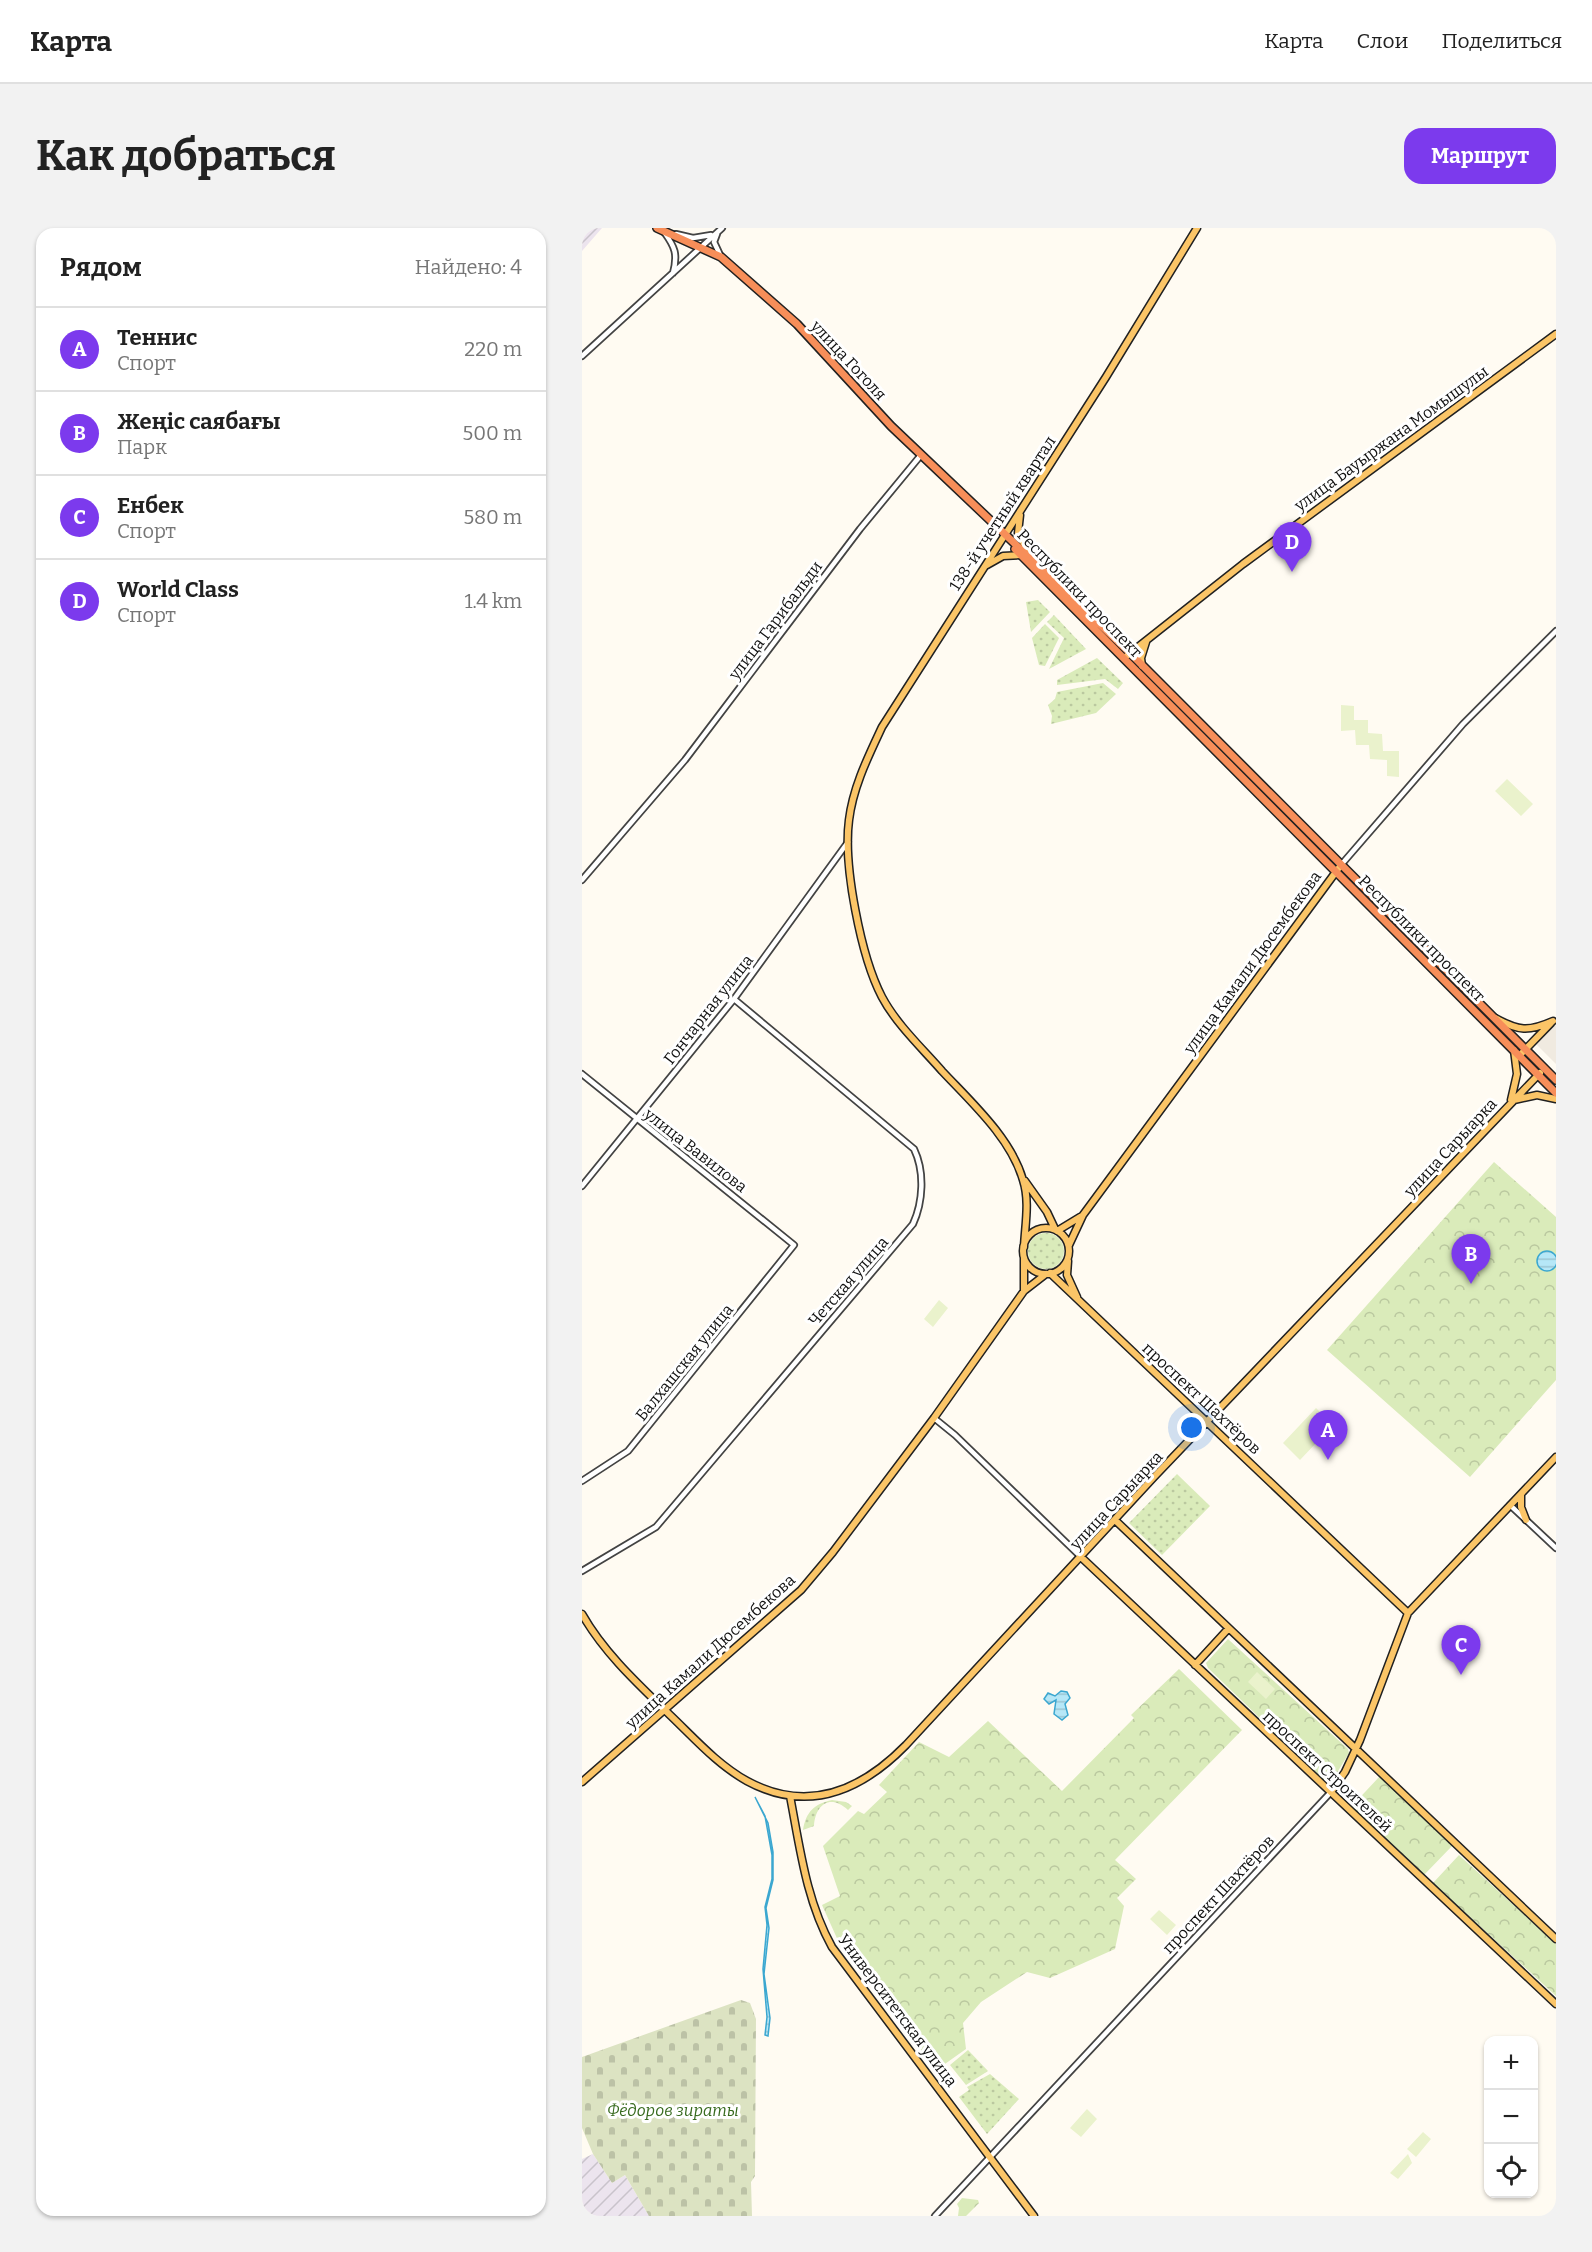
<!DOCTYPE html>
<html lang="ru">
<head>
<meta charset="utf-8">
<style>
  body { margin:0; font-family:Bitter,serif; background:#f2f2f2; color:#222 }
  .controls { position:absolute; right:18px; bottom:18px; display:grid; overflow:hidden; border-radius:12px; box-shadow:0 2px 4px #0004 }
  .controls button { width:54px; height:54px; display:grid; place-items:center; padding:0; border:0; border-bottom:2px solid #e0e0e0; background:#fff; color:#222; font:30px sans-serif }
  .you { position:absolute; left:610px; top:1200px; width:21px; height:21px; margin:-15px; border:4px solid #fff; border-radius:50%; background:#1a73e8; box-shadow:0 0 0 9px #1a73e833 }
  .badge { display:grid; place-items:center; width:39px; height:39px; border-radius:50%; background:#7c3aed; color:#fff; font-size:20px; font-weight:700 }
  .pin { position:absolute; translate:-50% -50px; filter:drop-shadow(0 2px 3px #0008) }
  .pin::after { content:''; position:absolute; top:32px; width:21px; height:18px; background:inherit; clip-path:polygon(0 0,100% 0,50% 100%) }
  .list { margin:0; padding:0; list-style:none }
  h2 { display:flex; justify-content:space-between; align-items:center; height:78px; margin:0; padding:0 24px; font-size:26px }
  h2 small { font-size:20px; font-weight:400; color:#767676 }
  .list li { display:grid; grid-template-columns:39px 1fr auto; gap:18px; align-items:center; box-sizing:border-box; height:84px; padding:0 24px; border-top:2px solid #e0e0e0 }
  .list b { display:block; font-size:22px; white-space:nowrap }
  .list p { margin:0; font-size:20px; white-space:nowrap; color:#767676 }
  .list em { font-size:20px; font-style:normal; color:#767676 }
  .icon { flex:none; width:33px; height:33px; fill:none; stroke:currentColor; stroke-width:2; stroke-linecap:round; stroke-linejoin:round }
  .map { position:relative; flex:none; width:974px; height:1988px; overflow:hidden; border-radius:18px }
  header { display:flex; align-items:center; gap:36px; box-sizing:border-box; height:84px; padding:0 30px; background:#fff; border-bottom:2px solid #e0e0e0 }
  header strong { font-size:28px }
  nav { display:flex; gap:33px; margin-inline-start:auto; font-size:21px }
  .intro { display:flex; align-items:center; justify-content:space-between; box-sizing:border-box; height:144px; padding:0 36px }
  h1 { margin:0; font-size:42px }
  .button { padding:15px 27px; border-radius:18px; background:#7c3aed; color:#fff; font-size:21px; font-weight:700 }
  main { display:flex; gap:36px; padding:0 36px }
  aside { flex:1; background:#fff; border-radius:18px; box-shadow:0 2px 4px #0004 }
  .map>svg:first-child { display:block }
  .industrial { fill:url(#industrial-furrows) }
  .grass { fill:url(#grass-dots) }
  .cemetery { fill:url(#cemetery-stones) }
  .park { fill:url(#park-crowns) }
  .pitch { fill:#eaf2cc }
  .plaza { fill:#f0eae0 }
  .water { fill:url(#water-rules); stroke:#3ba7d0; stroke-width:1.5 }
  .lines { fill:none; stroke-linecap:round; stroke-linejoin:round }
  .minor-casing { stroke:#434343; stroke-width:8 }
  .major-casing { stroke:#212121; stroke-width:9 }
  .highway-casing { stroke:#212121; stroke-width:10 }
  .minor { stroke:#fff; stroke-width:4.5 }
  .major { stroke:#fbc567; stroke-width:6 }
  .highway { stroke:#f78e59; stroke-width:7 }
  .labels { text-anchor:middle; stroke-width:6; stroke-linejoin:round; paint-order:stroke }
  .street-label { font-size:16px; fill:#101010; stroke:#fff }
  .park-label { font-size:16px; font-style:italic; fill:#376a1e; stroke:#fff }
</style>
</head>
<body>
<header>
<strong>Карта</strong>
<nav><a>Карта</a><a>Слои</a><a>Поделиться</a></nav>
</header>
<div class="intro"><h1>Как добраться</h1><a class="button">Маршрут</a></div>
<main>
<aside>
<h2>Рядом<small>Найдено: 4</small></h2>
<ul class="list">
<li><span class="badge">A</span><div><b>Теннис</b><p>Спорт</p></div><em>220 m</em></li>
<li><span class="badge">B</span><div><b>Жеңіс саябағы</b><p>Парк</p></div><em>500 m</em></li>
<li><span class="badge">C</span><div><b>Енбек</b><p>Спорт</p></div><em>580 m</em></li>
<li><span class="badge">D</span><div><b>World Class</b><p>Спорт</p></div><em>1.4 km</em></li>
</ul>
</aside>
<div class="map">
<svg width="974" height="1988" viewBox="0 0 974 1988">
  <defs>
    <pattern id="industrial-furrows" width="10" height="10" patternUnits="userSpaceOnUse" patternTransform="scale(1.5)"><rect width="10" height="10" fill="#ece4ee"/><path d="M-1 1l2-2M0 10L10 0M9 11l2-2" fill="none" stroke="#c9c3cb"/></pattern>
    <pattern id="grass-dots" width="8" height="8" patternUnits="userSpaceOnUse" patternTransform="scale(1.5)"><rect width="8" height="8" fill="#daebba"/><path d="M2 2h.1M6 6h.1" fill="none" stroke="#bac89f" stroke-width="1.8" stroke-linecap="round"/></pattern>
    <pattern id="cemetery-stones" width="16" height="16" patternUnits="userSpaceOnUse" patternTransform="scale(1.5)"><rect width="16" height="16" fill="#dce3c2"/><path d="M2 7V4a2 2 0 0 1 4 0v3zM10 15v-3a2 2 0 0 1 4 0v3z" fill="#bcc2a6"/></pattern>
    <pattern id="park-crowns" width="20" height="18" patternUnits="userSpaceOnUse" patternTransform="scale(1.5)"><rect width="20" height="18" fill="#daebba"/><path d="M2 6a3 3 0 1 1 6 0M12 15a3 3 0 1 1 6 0" fill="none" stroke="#bac89f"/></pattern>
    <pattern id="water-rules" width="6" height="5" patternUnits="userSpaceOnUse" patternTransform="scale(1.5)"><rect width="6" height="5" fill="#b6e7f7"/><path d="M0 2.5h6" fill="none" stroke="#9bc5d3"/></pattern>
  </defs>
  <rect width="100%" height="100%" fill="#fffbf2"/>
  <path class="industrial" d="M0,0h20l-20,23z
    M11,1926l19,29 13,-8 24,41h-67v-57z"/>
  <path class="grass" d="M456,372l12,12 -19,20 -5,-30z
    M472,387l32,34 -37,20 15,-31 -17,-16z
    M463,396l14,14 -14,28 -6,-1 -7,-27z
    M515,430l26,25 -5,6 -13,-10 -48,6v-5z
    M521,455l13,11 -20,19 -45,11 1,-8 -4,-11 7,-6 2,-7z
    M446 1023a18 18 0 1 1 36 0a18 18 0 1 1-36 0Z
    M595,1246l33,32 -48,49 -33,-32z
    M250,1572l14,2 6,4 -4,4c-18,-17 -33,-5 -34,16l-11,4c3,-18 11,-26 29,-30z
    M386,1822l20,21 -22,14 -16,-20z
    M408,1846l29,25 -32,35 -28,-37 10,-7 -2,-3z"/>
  <path class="cemetery" d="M159,1772l9,3 6,16 -1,157 -4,6 1,34h-103l-24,-41 -13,8 -19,-29 -11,-26v-71z"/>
  <path class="park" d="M912,934l62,55v163l-86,97 -143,-127z
    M646,1411l120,110 1,4 -17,28h-7l-117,-113 -2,-5z
    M597,1441l63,61 -127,130 21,19 -19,19 7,8 -9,43 -65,29 -23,-6 -46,30 -18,21 3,26 -31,22 -95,-126 -18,-40 18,-9 -17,-50 35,-35 6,3 23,-22 -8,-7 40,-43 30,15 39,-36 74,70 72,-73 -3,-3z
    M798,1548l73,69 -29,30 -73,-68z
    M877,1627l97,89v52l-123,-113z
    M380,1970l16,2 1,3 -13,13h-8l1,-8 -2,-4z"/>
  <path class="pitch" d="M759,477l13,1v14h14v13l14,1 1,17h16v26l-12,-1v-16l-17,-1 -1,-14h-13l-1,-15 -14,1z
    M925,551l26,25 -12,12 -26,-25z
    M357,1072l9,8 -15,19 -9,-8z
    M734,1180l17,17 -33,35 -17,-17z
    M675,1444l18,17 -9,10 -18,-17z
    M577,1682l17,15 -9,10 -17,-16z
    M505,1881l10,10 -16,18 -11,-9z
    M841,1904l8,7 -15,18 -9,-8z
    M826,1926l4,9 -14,16 -8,-6z"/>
  <path class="plaza" d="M974,796v40l-20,-20z"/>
  <path class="water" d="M955 1033a10 10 0 1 1 20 0a10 10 0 1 1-20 0Z
    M479,1463l6,1 3,6 -5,6 3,11 -6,5 -8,-6 2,-14 -7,4 -5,-5 4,-6 7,3z
    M173,1569l13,26 5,29v28l-7,28 3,20 -5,46 6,44 -2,18 -3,-1 2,-18 -4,-48 4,-44 -2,-18 7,-28v-24l-7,-39z"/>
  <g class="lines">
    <defs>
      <path id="minor" d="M82,4c11,15 14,22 9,41
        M94,6l17,4 18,-3
        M135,6l-3,8 7,15
        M0,128l140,-128
        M759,637l122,-141 93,-93
        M0,652l103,-120 175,-231 61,-74
        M0,846l212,171 -166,206 -46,30
        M0,958l152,-187 114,-157
        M352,1190l21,17 127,123
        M928,1277l46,43
        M0,1343l74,-44 257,-303c10,-22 12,-52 1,-75l-180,-150
        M353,1988l396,-424"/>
      <path id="major" d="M438,287l-2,18 12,22
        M405,337l16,-9 18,-1
        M542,430l119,-94 313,-230
        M560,438l-1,-8 5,-16
        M913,790c24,13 33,14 58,3
        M937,828l32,-33
        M929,872l6,-26 -3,-24
        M932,872l23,-5 19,4
        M443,953l22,31 8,17
        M441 1023a23 23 0 1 1 46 0a23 23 0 1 1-46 0Z
        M475,1003l23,-14
        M487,1017l14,-30 258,-350
        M442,1019c1,-22 6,-46 -1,-67 -12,-42 -52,-78 -81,-109 -20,-23 -45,-46 -60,-74 -21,-40 -39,-132 -33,-177 4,-33 19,-63 33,-93l224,-350 91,-149
        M442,1030v33
        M486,1033l-1,14 10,22
        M468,1045l358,340
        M939,1267v12l5,13
        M534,1293l440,418
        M500,1330l474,446
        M0,1386c22,39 57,71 89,102 24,23 47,49 76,65 61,33 114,10 159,-36l248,-268 386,-404
        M613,1437l33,-36
        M0,1554l219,-192 32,-38 101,-134 90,-127 22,-17
        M749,1564l14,-20 15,-32 48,-127 148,-156
        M208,1568c10,52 16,104 42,151l202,269"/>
      <path id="highway" d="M75,0l64,29 76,67 94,102 239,227 426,427
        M433,321l541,544"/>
    </defs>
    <use href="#minor" class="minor-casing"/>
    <use href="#major" class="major-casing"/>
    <use href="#highway" class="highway-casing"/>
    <use href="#minor" class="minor"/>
    <use href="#major" class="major"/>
    <use href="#highway" class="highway"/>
  </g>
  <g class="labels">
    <g class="street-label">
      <text transform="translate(267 132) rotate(47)" y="6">улица Гоголя</text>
      <text transform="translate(809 210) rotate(-36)" y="6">улица Бауыржана Момышулы</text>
      <text transform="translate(420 285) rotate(-57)" y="6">138-й учетный квартал</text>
      <text transform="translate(498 365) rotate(46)" y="6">Республики проспект</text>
      <text transform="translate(193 392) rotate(-53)" y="6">улица Гарибальди</text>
      <text transform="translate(840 710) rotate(45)" y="6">Республики проспект</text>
      <text transform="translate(670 734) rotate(-54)" y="6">улица Камали Дюсембекова</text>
      <text transform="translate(126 781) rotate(-52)" y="6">Гончарная улица</text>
      <text transform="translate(868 919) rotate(-47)" y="6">улица Сарыарка</text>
      <text transform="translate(114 922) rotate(38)" y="6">улица Вавилова</text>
      <text transform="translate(266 1053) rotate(-49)" y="6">Четская улица</text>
      <text transform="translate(102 1134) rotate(-51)" y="6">Балхашская улица</text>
      <text transform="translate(620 1170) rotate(43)" y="6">проспект Шахтёров</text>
      <text transform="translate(534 1272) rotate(-47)" y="6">улица Сарыарка</text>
      <text transform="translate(128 1423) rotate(-42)" y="6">улица Камали Дюсембекова</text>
      <text transform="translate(746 1543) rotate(43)" y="6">проспект Строителей</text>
      <text transform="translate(636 1666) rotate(-47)" y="6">проспект Шахтёров</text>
      <text transform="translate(316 1782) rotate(53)" y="6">Университетская улица</text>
    </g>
    <g class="park-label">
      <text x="91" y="1888">Фёдоров зираты</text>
    </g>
  </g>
</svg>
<div class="controls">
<button>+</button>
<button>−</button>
<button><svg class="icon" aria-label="locate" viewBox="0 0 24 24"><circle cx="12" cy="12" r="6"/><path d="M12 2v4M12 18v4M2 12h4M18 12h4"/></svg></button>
</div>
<div class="you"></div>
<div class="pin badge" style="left:746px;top:1232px">A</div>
<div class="pin badge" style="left:889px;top:1056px">B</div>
<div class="pin badge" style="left:879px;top:1447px">C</div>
<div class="pin badge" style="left:710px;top:344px">D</div>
</div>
</main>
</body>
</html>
